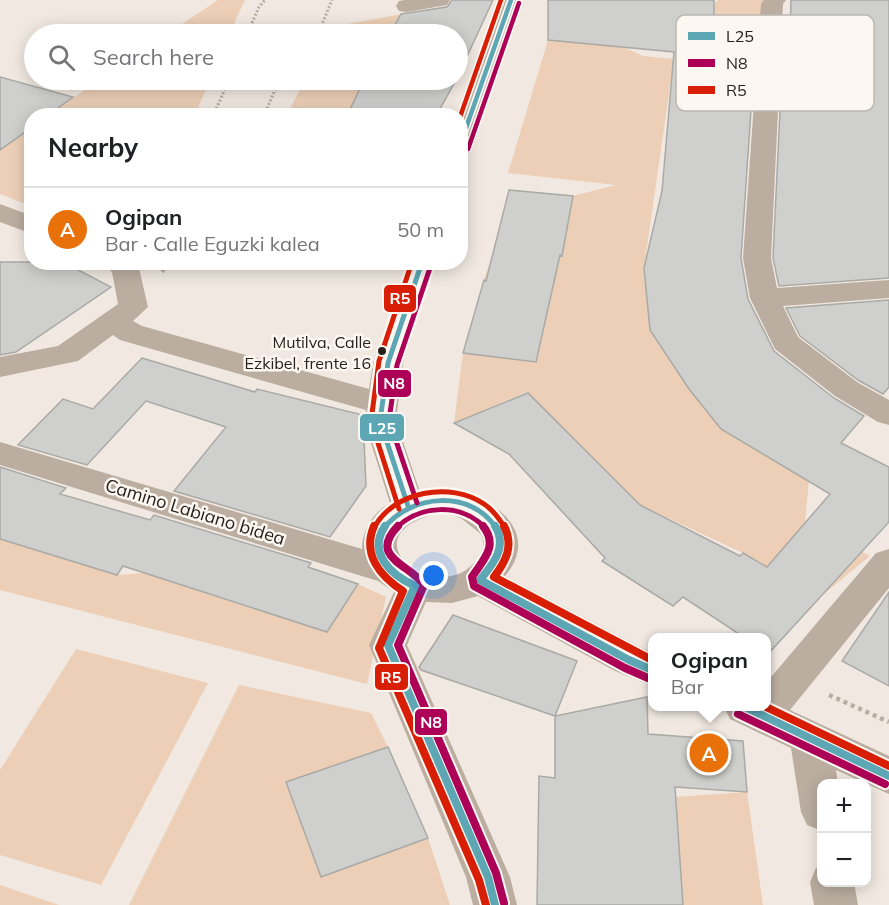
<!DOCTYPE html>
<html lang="en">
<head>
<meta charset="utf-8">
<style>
  body { margin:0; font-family:Mulish,sans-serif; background:#f6f6f6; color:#202124 }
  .controls { position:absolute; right:18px; bottom:18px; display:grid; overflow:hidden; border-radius:12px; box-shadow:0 3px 15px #0003 }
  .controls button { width:54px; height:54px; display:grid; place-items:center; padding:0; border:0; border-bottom:2px solid #e0e0e0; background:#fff; color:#202124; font:30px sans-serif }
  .you { position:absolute; left:434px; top:576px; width:21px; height:21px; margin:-15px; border:4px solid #fff; border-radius:50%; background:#1a73e8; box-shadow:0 0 0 9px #1a73e833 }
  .badge { display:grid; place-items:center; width:39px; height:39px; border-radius:50%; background:#0f766e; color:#fff; font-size:20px; font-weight:700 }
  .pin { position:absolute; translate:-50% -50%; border:3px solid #fff; box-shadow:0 2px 6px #0006 }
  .popup { position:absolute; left:648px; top:633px; width:123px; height:78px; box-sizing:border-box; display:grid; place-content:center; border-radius:12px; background:#fff; filter:drop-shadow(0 2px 4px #0005); font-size:20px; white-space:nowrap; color:#757577 }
  .popup b { font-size:22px; color:#202124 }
  .popup::after { content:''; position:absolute; left:50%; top:100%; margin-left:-12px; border:12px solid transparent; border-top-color:#fff }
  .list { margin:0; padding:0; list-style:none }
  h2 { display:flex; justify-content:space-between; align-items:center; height:78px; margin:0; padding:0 24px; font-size:26px }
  h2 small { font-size:20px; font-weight:400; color:#757577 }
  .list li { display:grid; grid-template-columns:39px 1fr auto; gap:18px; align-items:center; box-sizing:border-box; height:84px; padding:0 24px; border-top:2px solid #e0e0e0 }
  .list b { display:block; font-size:22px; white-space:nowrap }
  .list p { margin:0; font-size:20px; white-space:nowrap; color:#757577 }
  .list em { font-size:20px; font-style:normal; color:#757577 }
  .icon { flex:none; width:33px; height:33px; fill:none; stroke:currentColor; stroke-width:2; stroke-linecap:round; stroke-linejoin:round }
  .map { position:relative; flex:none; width:889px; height:905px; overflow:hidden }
  .search { position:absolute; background:#fff; box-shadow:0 3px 15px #0003; left:24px; top:24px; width:444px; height:66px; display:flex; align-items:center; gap:15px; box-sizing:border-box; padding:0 21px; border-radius:33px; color:#757577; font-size:22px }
  .panel { position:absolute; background:#fff; box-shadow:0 3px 15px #0003; left:24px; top:108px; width:444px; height:162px; border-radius:24px }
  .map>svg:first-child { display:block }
  .green { fill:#eccfb6 }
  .building { fill:#cfd0cd; stroke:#a9a9a6; stroke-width:1.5 }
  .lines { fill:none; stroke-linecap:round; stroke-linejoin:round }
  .path-far2 { stroke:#b8aea5; stroke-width:3; stroke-dasharray:2 2; stroke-linecap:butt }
  .path-far1 { stroke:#b8aea5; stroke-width:4; stroke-dasharray:3 3; stroke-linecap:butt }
  .path { stroke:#b8aea5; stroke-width:4.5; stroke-dasharray:4 4; stroke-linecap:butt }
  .minor { fill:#bbaea1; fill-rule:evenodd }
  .bus-1-far2-casing { stroke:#fdf7f2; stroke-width:8 }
  .bus-1-far1-casing { stroke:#fdf7f2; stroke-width:10 }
  .bus-1-casing { stroke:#fdf7f2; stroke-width:12 }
  .bus-2-far2-casing { stroke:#fdf7f2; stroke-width:8 }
  .bus-2-far1-casing { stroke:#fdf7f2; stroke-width:10 }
  .bus-2-casing { stroke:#fdf7f2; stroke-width:12 }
  .bus-3-far2-casing { stroke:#fdf7f2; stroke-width:8 }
  .bus-3-far1-casing { stroke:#fdf7f2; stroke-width:10 }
  .bus-3-casing { stroke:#fdf7f2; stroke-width:12 }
  .bus-1-far2 { stroke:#5da7b5; stroke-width:4.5 }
  .bus-1-far1 { stroke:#5da7b5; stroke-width:5 }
  .bus-1 { stroke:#5da7b5; stroke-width:8 }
  .bus-2-far2 { stroke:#ad0057; stroke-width:4.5 }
  .bus-2-far1 { stroke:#ad0057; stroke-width:5 }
  .bus-2 { stroke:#ad0057; stroke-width:8 }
  .bus-3-far2 { stroke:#d81e05; stroke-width:4.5 }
  .bus-3-far1 { stroke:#d81e05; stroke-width:5 }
  .bus-3 { stroke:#d81e05; stroke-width:8 }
  .bus-dot { fill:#26211c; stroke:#fdf7f2; stroke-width:2 }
  .labels { text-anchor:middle; stroke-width:5; stroke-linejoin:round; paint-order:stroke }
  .bus-label { font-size:16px; fill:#26211c; stroke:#fdf7f2; text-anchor:end }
  .street-label { font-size:18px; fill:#26211c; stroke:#fdf7f2 }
  .key { fill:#fdf7f2; stroke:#bcb7b2; stroke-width:1.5 }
  .key-label { font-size:16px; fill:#26211c }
  .line-badge { stroke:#fdf7f2; stroke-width:2 }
  .badge-label { font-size:16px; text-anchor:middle; font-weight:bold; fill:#fff }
</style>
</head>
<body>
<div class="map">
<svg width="889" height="905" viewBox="0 0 889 905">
  <rect width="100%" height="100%" fill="#f1e9e1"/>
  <path class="green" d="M218,0h27l-16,34h-62z
    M479,0l3,23 -81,-9 -11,20h-63l4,-7z
    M718,0h46l-11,58 -39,-6v-48z
    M548,40l75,7 20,9 31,3 -30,209 45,121 32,40 88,52 -4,42 65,33 -51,42 -76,-45 -103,-48 -113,-113 -73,31 9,-70 73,9 17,-74 -69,-8 10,-31 68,7 11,-60 43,-11 -108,-12z
    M99,80h111l-15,35 -148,1z
    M305,80h66l-5,7 80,11c-52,17 -106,17 -160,18z
    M31,127v79l-31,-12v-44z
    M0,539l117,36 27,-2 183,58 31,-47 28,13 -19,87 -367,-94z
    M76,649l132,34 -107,202 -101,-30v-85z
    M239,685l132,28 17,34 -66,130 106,-39 22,67h-321z
    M747,792l16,113h-80l-8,-108z
    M0,885l59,20h-59z"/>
  <path class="building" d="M452,0h41l-35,76v-42h-68l11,-20 46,-7z
    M548,0h166v62l40,4 -13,192 7,41 26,52 60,47 30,18 -23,27 48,24v55l-120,131 -3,-2v-13h-21l-62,-41 -10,9 -71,-45 3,-3 -96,-104 -55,-31 74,-30 112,112 100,51 3,-3 24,14 63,-73 -109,-65 -32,-40 -39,-59 -6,-62 18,-77 12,-139 -126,-12z
    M791,0h98v278l-110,8 -6,-28 9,-189h7z
    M0,77l73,20 -26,19h-15v11l-32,23z
    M364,80h92l-20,36h-89z
    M509,190l64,6 -11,60 -2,-1 -24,107 -73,-9 21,-73 2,1z
    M0,262h63l48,25 -95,65 -16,3z
    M889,300v87l-6,7 -25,-14 -58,-44 -14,-28z
    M142,358l113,34 2,-3 106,26 3,71 -36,51 -156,-46 52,-64 -80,-26 -59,64 -69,-20 45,-46 30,10z
    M0,467l66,21 -6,6 90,26 4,-5 157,48 -3,4 50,17 -31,48 -204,-66 -6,9 -117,-36z
    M889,592v94l-47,-25z
    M453,615l124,46 -22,55 -134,-46 -2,-3z
    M647,697l1,37 95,7 4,51 -72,-5 8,118h-146l2,-129 16,2v-62z
    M388,747l40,91 -107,39 -35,-95z"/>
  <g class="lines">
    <path class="path-far2" d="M247,34l12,-27 6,-7
      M318,34l14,-34
      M213,116l16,-36
      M264,116l15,-36"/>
    <path class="path-far1" d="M162,272l9,-10"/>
    <path class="path" d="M829,695l60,27"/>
    <path class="minor" d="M405,0h45l-3,5 -40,7 -8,-1 -3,-5 3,-5z
      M500,0h22l-49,146 -4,5 -9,2v-37h-2z
      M764,0h22l-3,4 -12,254 6,30 112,-8v18l-106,8 15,31 59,45 32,18v25l-11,-3 -43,-26 -60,-47 -25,-51 -7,-40 18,-254z
      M0,204l32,12v18l-32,-12z
      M100,262h35l4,6 9,39 -15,14 9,5 227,63 4,-26 35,-101h28l-33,101 -7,58 24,71c9,-1 20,-5 28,-4 43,7 95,43 57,88l147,77v33l-37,-15 -137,-75 -26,7 -26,-1 -19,43 103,232 7,28h-44l-7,-28 -97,-232 25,-53 -16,-11 -378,-116v-23l362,107c0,-18 11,-37 28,-46l-26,-82 2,-11 -246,-70 -7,-5 -35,26 -78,16v-20l58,-11 60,-42 -6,-32zM446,512l16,7 19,15c5,12 1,21 -8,30 -41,43 -133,-33 -27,-52z
      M889,549v39l-99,122 99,46v38l-53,-24 2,14h-16v47l-15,-6 -6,-13 -10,-64 -61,-29 -6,-12 42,-1v-23l110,-130z
      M822,866v16h32l4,23h-44l-4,-23 6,-14z"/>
    <defs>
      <path id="bus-1-far2" d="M460,145l51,-145"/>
      <path id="bus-1-far1" d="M408,506l-28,-85 8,-58 34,-101
        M384,528c27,-34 87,-39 112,0"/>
      <path id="bus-1" d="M385,526c-18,27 6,49 30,60l-27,59 100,232 7,28
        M495,526c13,21 -2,38 -15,54l149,80 23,10
        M743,706l146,70"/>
      <path id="bus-2-far2" d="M468,149l51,-146"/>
      <path id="bus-2-far1" d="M417,503l-28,-83 8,-55 34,-100
        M396,528c24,-23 65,-26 89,0"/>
      <path id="bus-2" d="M398,526c-31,32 14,39 26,59l-26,60 98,228 8,30
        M483,526c16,20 0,34 -11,51l2,9 151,82 23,10
        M738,714l147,70"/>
      <path id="bus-3-far2" d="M460,117l41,-117"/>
      <path id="bus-3-far1" d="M399,509l-28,-88 8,-60 33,-99
        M374,528c19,-37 77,-47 110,-24 9,6 15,14 21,24"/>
      <path id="bus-3" d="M374,526c-12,28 6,50 29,65l-24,57 100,232 7,25
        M504,526c10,20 2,35 -10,51l158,83
        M764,706l125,60"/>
    </defs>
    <use href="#bus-1-far2" class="bus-1-far2-casing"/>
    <use href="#bus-1-far1" class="bus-1-far1-casing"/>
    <use href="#bus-1" class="bus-1-casing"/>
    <use href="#bus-2-far2" class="bus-2-far2-casing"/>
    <use href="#bus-2-far1" class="bus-2-far1-casing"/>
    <use href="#bus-2" class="bus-2-casing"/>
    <use href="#bus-3-far2" class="bus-3-far2-casing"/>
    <use href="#bus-3-far1" class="bus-3-far1-casing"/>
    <use href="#bus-3" class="bus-3-casing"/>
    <use href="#bus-1-far2" class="bus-1-far2"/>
    <use href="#bus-1-far1" class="bus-1-far1"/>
    <use href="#bus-1" class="bus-1"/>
    <use href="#bus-2-far2" class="bus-2-far2"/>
    <use href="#bus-2-far1" class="bus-2-far1"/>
    <use href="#bus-2" class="bus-2"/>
    <use href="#bus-3-far2" class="bus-3-far2"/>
    <use href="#bus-3-far1" class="bus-3-far1"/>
    <use href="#bus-3" class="bus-3"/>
  </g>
  <circle class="bus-dot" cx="382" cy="351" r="5"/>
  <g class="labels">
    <g class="bus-label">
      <text x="371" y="348">Mutilva, Calle<tspan x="371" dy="21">Ezkibel, frente 16</tspan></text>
    </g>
    <g class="street-label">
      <text transform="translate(195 512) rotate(17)" y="6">Camino Labiano bidea</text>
    </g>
  </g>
  <rect x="676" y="15" width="198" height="96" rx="9" class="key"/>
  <rect x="688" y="32" width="27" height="8" fill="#5da7b5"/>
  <rect x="688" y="59" width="27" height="8" fill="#ad0057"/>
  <rect x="688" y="86" width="27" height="8" fill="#d81e05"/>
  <g class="key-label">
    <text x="726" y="42">L25</text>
    <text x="726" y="69">N8</text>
    <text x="726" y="96">R5</text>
  </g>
  <g class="line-badge">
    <rect x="383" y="284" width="34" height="29" rx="6" fill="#d81e05"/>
    <rect x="377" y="369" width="35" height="29" rx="6" fill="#ad0057"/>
    <rect x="359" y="413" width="46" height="29" rx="6" fill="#5da7b5"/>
    <rect x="374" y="663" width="35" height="28" rx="6" fill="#d81e05"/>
    <rect x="414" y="708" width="34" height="28" rx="6" fill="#ad0057"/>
  </g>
  <g class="badge-label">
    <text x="400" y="304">R5</text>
    <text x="394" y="389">N8</text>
    <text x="382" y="434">L25</text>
    <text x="391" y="683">R5</text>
    <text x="431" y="728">N8</text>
  </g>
</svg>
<div class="controls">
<button>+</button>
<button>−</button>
</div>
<div class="you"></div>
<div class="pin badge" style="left:709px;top:753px;background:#e8710a">A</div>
<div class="popup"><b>Ogipan</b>Bar</div>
<div class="search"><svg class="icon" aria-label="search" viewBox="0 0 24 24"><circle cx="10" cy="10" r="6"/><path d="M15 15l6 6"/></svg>Search here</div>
<section class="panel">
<h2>Nearby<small></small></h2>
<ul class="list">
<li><span class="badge" style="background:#e8710a">A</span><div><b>Ogipan</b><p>Bar · Calle Eguzki kalea</p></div><em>50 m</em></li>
</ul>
</section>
</div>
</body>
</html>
